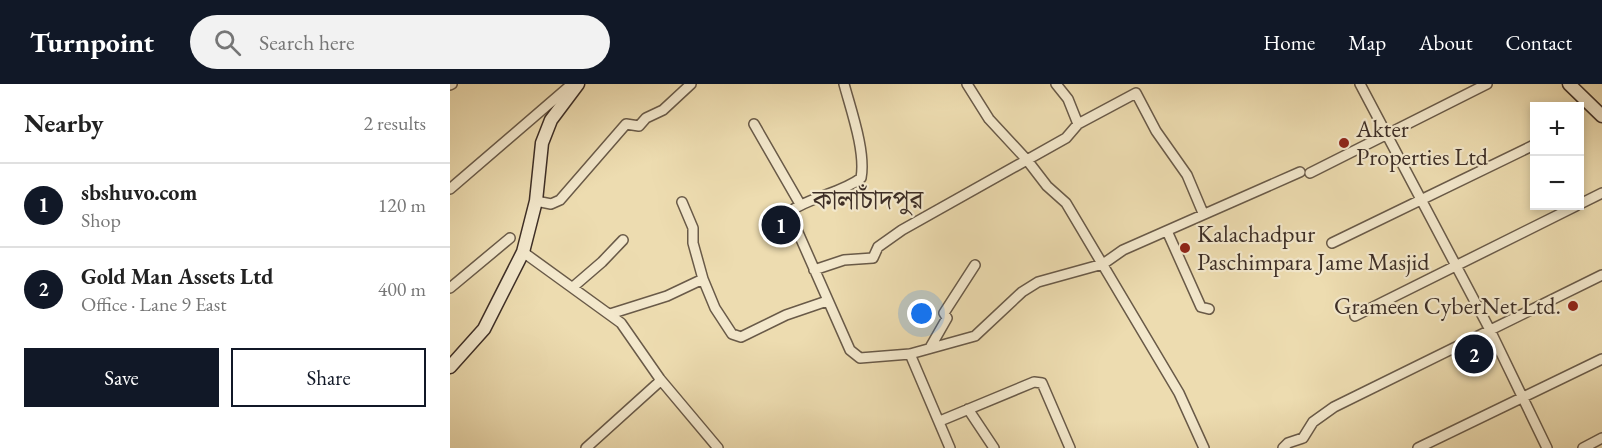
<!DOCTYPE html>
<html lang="en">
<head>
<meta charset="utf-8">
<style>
  body { margin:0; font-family:"EB Garamond","Noto Serif Bengali",serif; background:#f2f2f2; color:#222 }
  .controls { position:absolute; right:18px; top:18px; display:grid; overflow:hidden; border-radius:0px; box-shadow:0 3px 9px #0003 }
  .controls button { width:54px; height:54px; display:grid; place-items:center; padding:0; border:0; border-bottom:2px solid #e0e0e0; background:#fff; color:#222; font:30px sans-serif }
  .you { position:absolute; left:472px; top:230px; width:21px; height:21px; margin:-15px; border:4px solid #fff; border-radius:50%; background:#1a73e8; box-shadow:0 0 0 9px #1a73e833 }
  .badge { display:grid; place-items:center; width:39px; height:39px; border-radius:50%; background:#111827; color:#fff; font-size:20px; font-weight:700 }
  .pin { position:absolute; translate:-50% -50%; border:3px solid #fff; box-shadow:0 2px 6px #0006 }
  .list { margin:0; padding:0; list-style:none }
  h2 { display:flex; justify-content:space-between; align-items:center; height:78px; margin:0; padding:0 24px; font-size:26px }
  h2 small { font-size:20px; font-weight:400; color:#767676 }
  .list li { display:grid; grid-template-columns:39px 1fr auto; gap:18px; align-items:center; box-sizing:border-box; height:84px; padding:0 24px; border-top:2px solid #e0e0e0 }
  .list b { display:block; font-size:22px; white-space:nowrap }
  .list p { margin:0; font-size:20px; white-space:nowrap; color:#767676 }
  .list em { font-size:20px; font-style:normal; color:#767676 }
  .actions { display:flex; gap:12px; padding:18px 24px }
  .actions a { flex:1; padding:14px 0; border:2px solid #111827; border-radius:0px; text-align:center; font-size:21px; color:#111827 }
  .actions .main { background:#111827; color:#fff }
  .icon { flex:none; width:33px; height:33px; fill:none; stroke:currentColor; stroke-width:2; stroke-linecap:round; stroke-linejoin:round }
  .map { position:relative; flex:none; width:1152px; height:364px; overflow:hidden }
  header { display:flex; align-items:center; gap:36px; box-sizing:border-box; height:84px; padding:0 30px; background:#111827; color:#fff }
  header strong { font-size:28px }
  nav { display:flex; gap:33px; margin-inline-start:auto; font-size:21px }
  .search { width:420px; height:54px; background:#f2f2f2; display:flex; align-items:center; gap:15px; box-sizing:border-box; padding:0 21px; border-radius:33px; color:#767676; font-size:22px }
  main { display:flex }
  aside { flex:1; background:#fff }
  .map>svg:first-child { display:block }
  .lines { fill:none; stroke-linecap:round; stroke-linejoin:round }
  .street-casing { stroke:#695a48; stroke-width:12 }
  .secondary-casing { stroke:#3d2e26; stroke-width:15 }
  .street { stroke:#f3e8cc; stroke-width:9 }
  .secondary { stroke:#f3e8cc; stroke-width:12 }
  .poi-dot { fill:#8f2418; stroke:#f3e8cc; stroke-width:2 }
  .labels { text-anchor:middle; stroke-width:4.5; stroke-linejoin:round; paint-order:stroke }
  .poi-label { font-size:24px; fill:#3d2e26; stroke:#f3e8cc; text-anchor:start }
  .quarter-label { font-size:27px; fill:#3d2e26; stroke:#f3e8cc }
</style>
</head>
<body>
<header>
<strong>Turnpoint</strong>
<div class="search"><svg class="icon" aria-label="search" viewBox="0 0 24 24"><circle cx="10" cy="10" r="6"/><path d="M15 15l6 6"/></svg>Search here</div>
<nav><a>Home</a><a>Map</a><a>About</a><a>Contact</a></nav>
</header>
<main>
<aside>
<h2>Nearby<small>2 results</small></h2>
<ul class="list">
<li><span class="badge">1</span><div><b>sbshuvo.com</b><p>Shop</p></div><em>120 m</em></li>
<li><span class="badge">2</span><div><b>Gold Man Assets Ltd</b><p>Office · Lane 9 East</p></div><em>400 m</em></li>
</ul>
<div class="actions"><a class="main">Save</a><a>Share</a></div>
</aside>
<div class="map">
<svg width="1152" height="364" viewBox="0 0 1152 364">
  <rect width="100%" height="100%" fill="#eddcb0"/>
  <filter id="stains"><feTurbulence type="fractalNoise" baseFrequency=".00333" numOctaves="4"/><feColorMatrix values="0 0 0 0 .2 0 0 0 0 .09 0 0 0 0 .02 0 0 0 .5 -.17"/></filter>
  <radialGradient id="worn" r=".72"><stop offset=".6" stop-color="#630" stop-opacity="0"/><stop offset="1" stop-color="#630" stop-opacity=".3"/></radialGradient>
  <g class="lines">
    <defs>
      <path id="street" d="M394,0c7,26 22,68 17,94 -21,16 -50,18 -72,34l61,138 10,8 50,-4 65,-18 47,-44 16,-10 65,-18 20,-14 177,-78
        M517,0l22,35 38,41 20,26 19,17 113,190 25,55
        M606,0l12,15 10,25
        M910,0l130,246 57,118
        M0,1l2,-1
        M304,40l46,80
        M860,89l177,-89
        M0,105l122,-105
        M86,117l15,3 9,-4 66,-76 13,2 7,-8 17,-8 28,-26
        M232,118l11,26v15l10,36 12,29 17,26 9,3 45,-22 41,-14
        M1130,120l22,-11
        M717,147l34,76 8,2
        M882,159l202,-98
        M73,168l98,71 39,56 58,69
        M364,186l30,-10 29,-2 5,-11 24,-17 164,-92 12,-14 58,-31 20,38 31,44 16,38
        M123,203l29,-25 21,-22
        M0,204l60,-50
        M160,230l57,-18 36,-17
        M905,232l221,-110
        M481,262l16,-28 -3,-5 31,-48
        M460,270l40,94
        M518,325l26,39
        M490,337l94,-39 8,1 28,65
        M853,354l10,-16 21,-15 268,-132
        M136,364l72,-65 2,-4
        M833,364l5,-5 15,-5
        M968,364l184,-89
        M1133,364l19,-10"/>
      <path id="secondary" d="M1119,0l33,32
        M0,283l34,-38 39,-77 13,-51 6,-58 9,-23 27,-36"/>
    </defs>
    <use href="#street" class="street-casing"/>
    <use href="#secondary" class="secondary-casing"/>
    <use href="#street" class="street"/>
    <use href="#secondary" class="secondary"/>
  </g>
  <g class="poi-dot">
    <circle cx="894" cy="59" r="6"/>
    <circle cx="735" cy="164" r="6"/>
    <circle cx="1123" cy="222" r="6"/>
  </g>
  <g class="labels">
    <g class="poi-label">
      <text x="906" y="53">Akter<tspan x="906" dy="28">Properties Ltd</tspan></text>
      <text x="747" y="158">Kalachadpur<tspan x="747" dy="28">Paschimpara Jame Masjid</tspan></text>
      <text x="1111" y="230" text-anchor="end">Grameen CyberNet Ltd.</text>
    </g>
    <g class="quarter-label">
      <text x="418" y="125">কালাচাঁদপুর</text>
    </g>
  </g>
  <rect width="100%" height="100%" filter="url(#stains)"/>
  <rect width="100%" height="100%" fill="url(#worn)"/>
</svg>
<div class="controls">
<button>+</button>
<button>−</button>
</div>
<div class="you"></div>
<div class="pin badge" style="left:331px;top:141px">1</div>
<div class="pin badge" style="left:1024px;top:270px">2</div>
</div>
</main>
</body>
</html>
